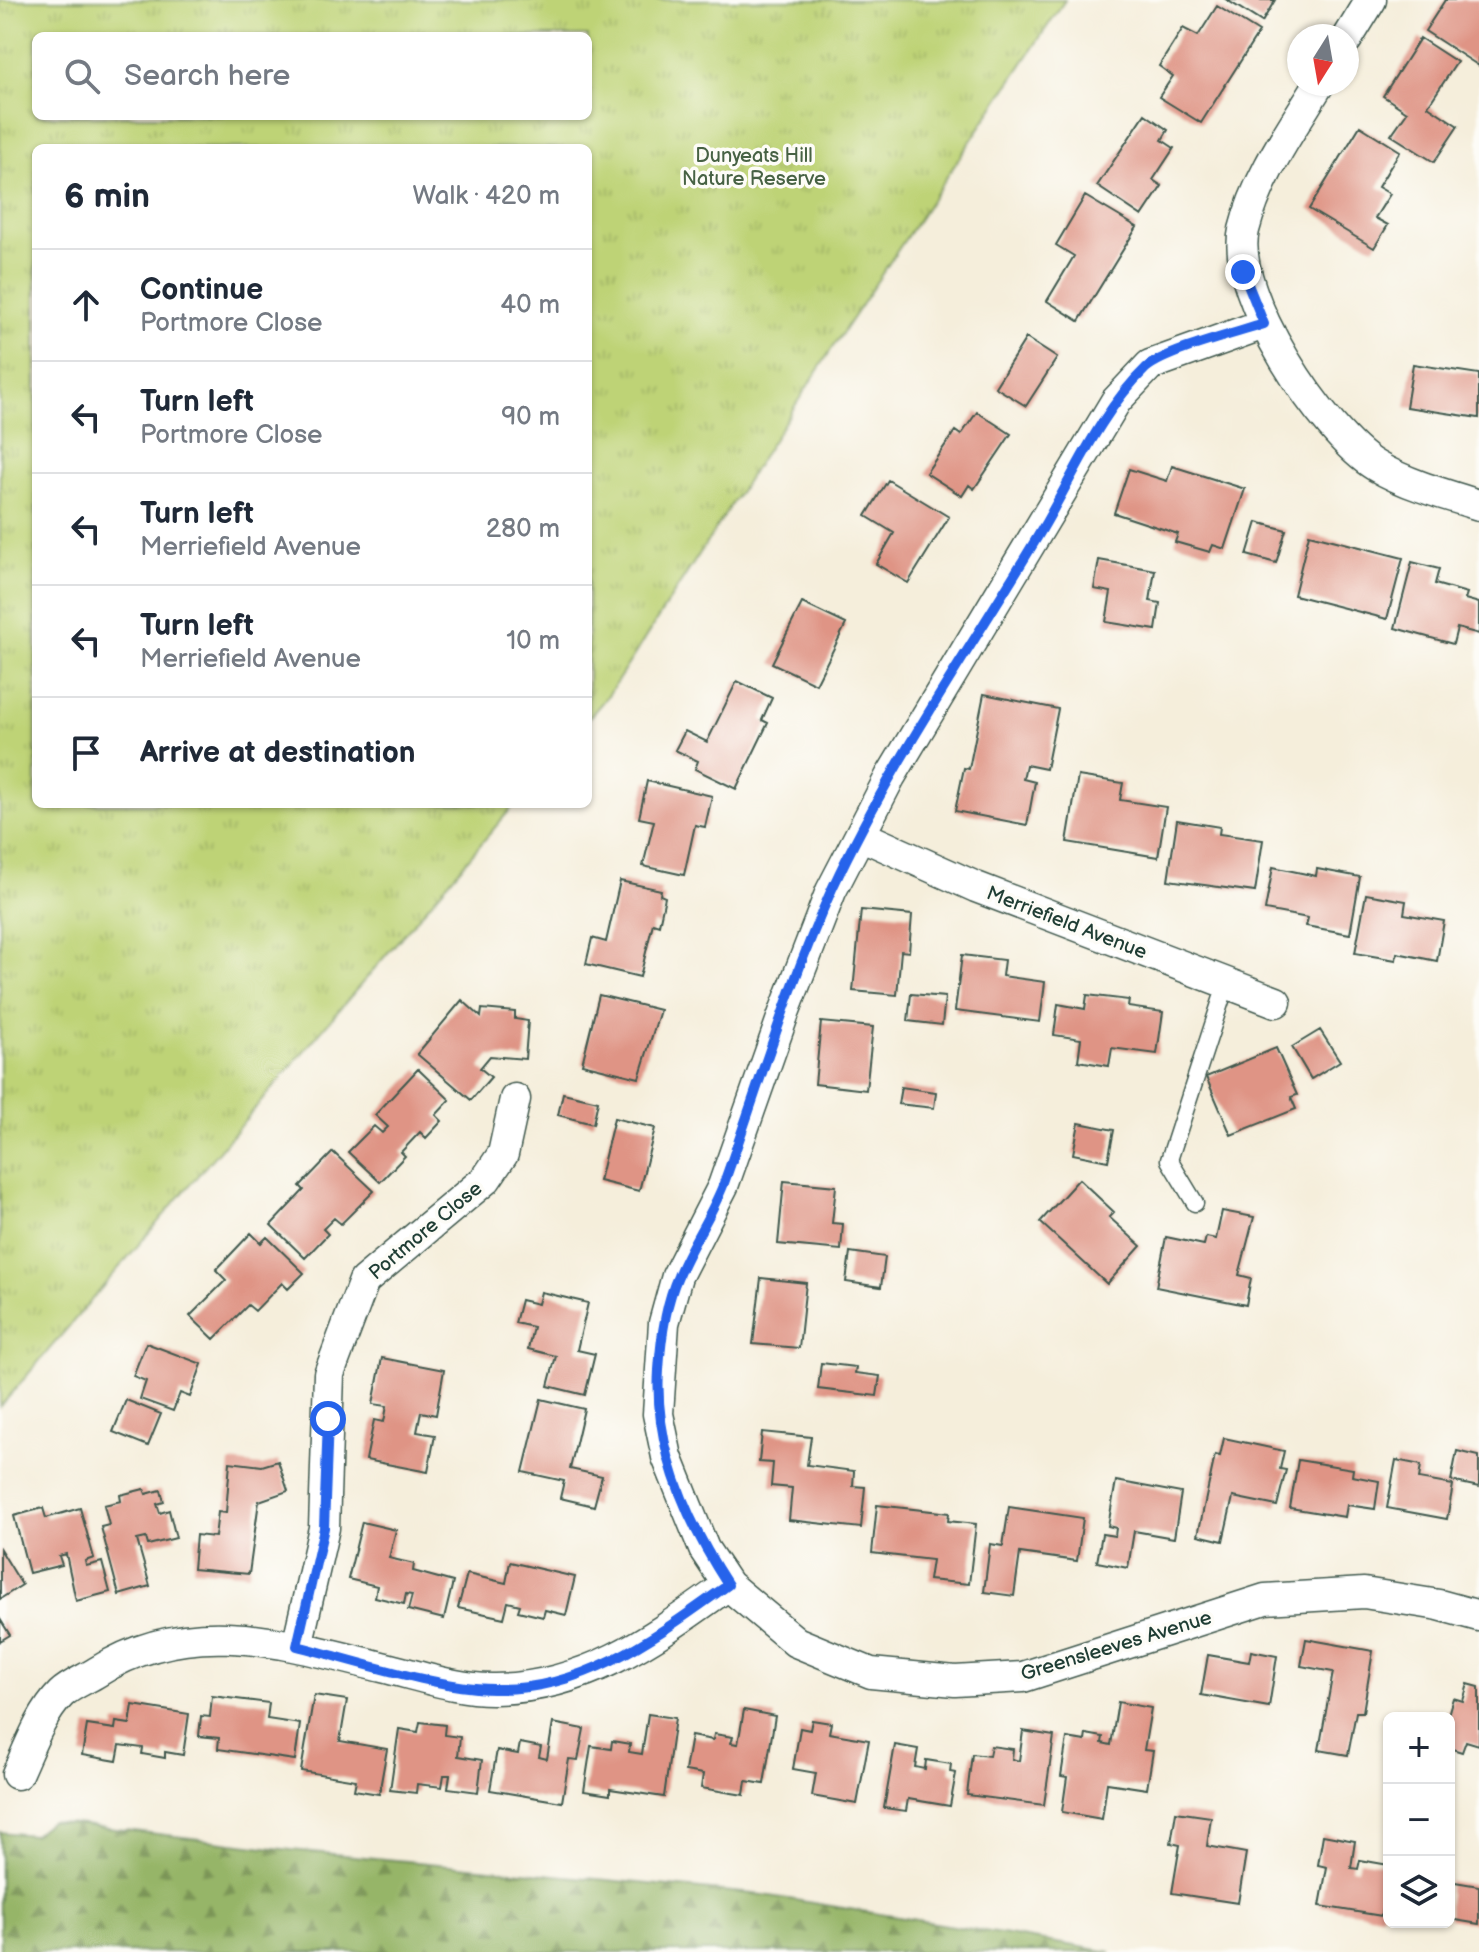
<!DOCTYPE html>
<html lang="en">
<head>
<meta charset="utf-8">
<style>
  body { margin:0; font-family:"Balsamiq Sans",sans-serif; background:#f6f6f7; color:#1f2937 }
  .controls { position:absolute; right:24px; bottom:24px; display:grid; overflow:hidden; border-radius:12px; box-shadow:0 2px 6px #0004 }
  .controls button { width:72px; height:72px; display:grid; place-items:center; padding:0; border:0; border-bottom:2px solid #e0e1e3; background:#fff; color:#1f2937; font:40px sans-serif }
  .compass { position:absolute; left:1287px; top:24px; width:72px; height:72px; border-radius:50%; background:#fff; box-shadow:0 2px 6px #0004; rotate:191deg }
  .stop { position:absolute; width:24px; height:24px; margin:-18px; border:6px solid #2563eb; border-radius:50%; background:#fff }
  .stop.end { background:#2563eb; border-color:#fff; box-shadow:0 2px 8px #0008 }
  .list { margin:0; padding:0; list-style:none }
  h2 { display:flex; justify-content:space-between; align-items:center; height:104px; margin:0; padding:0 32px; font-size:34px }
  h2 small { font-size:26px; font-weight:400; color:#747a83 }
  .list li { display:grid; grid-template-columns:52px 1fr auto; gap:24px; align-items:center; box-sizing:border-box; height:112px; padding:0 32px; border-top:2px solid #e0e1e3 }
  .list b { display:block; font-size:30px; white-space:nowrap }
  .list p { margin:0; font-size:26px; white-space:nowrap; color:#747a83 }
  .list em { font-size:26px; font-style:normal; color:#747a83 }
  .icon { flex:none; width:44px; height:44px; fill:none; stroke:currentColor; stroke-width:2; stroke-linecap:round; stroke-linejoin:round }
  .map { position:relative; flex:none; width:1479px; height:1952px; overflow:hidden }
  .search { position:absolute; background:#fff; box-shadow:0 2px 6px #0004; left:32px; top:32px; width:560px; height:88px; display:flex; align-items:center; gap:20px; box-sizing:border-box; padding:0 28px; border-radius:12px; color:#747a83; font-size:30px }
  .panel { position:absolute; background:#fff; box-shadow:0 2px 6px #0004; left:32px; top:144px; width:560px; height:664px; border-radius:12px }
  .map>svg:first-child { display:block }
  .forest { fill:url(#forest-firs); stroke:#5a794e; stroke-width:2 }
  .park { fill:url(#park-tufts); stroke:#6e8855; stroke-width:2; fill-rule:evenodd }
  .building { fill:#df9485 }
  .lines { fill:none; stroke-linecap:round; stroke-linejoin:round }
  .service-casing { stroke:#3f584d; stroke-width:19 }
  .minor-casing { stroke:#3f584d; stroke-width:33 }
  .service { stroke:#fff; stroke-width:16 }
  .minor { stroke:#fff; stroke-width:30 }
  .route { stroke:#2563eb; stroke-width:10 }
  .labels { text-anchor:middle; stroke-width:7; stroke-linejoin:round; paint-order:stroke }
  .park-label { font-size:20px; fill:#476244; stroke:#fdfcf7 }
  .street-label { font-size:20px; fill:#1f3d34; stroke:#fdfcf7 }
</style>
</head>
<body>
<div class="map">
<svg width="1479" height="1952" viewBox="0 0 1479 1952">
  <defs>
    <pattern id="forest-firs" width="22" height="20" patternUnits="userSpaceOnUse" patternTransform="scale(2)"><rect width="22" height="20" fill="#96b567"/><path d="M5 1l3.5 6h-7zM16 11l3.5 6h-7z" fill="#7a9456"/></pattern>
    <pattern id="park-tufts" width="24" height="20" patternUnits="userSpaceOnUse" patternTransform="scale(2)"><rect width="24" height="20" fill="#bed376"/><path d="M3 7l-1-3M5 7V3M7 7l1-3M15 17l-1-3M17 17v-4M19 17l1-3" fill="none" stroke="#a3b667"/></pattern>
  </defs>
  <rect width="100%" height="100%" fill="#fdfcf7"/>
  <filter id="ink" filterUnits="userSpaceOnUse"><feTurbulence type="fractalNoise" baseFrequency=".0125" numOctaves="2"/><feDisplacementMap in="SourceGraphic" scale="16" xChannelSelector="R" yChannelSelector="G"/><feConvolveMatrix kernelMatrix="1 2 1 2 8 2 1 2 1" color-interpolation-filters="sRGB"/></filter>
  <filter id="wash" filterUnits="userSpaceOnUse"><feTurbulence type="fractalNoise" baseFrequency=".006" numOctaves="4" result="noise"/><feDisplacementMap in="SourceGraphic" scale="32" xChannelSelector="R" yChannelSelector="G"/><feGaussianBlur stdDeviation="1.8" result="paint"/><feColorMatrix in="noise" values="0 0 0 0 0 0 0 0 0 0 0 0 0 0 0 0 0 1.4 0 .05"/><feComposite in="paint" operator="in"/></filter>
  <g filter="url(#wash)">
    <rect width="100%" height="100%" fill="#f5eedb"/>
    <path class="forest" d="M50,1821l241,29 473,45 347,57h-1111v-120l33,3z"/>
    <path class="park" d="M0,0h1065l-234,350 -222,344 -21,25v-571h-552v656h479l-515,603zM36,36h552v80h-552z"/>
    <g id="blocks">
      <path class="building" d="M1227,0h48l-13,22z
        M1445,0h34v66l-54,-35z
        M1217,6l42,26 -58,91 -42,-26 14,-21 -14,-10 24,-38 15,8z
        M1420,38l37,24 -29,44 30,20 -24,36 -43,-27 16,-23 -24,-16z
        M1145,114l23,16 -6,10 12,8 -21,32 9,6 -20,30 -45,-30z
        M1360,126l40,25 -22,36 12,7 -15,24 13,7 -14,23 -65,-39z
        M1085,196l52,31 -58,94 -32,-20 27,-45 -18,-11z
        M1026,338l31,20 -31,48 -31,-19z
        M1413,364l66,10v44l-73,-11z
        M977,412l34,22 -37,55 -5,-4 -7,11 -36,-23 29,-42 6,4z
        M1172,466l73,23 -20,60 -12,-4 -3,7 -35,-10 3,-8 -64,-21 15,-44 38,12z
        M888,480l61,37 -41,66 -32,-19 18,-31 -28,-17z
        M1257,522l29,8 -10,33 -29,-8z
        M1309,534l94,24 -16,61 -93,-24z
        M1099,560l56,10 -5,31 10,2 -4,27 -50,-8 5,-30 -17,-3z
        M1412,562l27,7 -4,15 32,9 -2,6 14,4v31l-22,-6 -4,16 -58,-16z
        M802,603l44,21 -30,60 -44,-21z
        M737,681l35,17 -10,22 6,3 -32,66 -41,-20 3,-8 -23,-11 10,-19 22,11z
        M984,694l74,15 -12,60 -20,-4 -3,14 12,3 -8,43 -72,-14 9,-43 5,1z
        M1078,776l45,7 -3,17 46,7 -8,50 -91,-15z
        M647,781l65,15 -7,31 -10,-2 -11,50 -41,-9 11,-45 -15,-3z
        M1177,820l43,7 -1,7 44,6 -8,52 -87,-12z
        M1273,867l43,9 1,-7 43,8 -10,57 -44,-8 2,-8 -43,-8z
        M620,881l41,9 -1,5 5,2 -6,28 -6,-2 -13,54 -54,-13 6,-26 14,4z
        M1366,894l40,7 -2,13 40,7 -7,40 -40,-8 -1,7 -41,-7z
        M861,910l51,5 -3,37 -8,-1 -4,44 -44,-4z
        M962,955l42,5 -2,16 43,6 -5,40 -85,-11z
        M911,994l34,3 -3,28 -34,-4z
        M599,995l61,15 -21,68 -57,-14z
        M1087,995l42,5 -1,7 35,5 -6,42 -45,-6 -3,18 -31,-5 3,-22 -27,-4 4,-31 27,5z
        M462,1000l19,17 1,-8 33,3v7l13,2 -3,38 -35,-3 -10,12 11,9 -20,23 -54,-46z
        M821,1022l52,5 -7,63 -51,-6z
        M1320,1030l20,31 -29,18 -19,-32z
        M1276,1048l21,47 -6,2 5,12 -65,26 -25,-58z
        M418,1069l32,31 -14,15 6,6 -16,17 -6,-6 -19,20 4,4 -25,26 -32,-30 26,-26 8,7 6,-6 -13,-12z
        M901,1087l35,5 -2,16 -36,-4z
        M563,1093l35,8 -5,23 -35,-9z
        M614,1118l41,10 -16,63 -40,-10z
        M1079,1123l35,7 -6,31 -35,-7z
        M333,1152l41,39 -33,33 -7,-6 -11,11 5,5 -23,24 -34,-33 33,-35 -4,-4z
        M1079,1179l35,33 -5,5 32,29 -34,38 -67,-62z
        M784,1181l52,5 -4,37 11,1 -2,26 -63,-6z
        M1222,1211l32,6 -15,58 12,3 -5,27 -90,-18 10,-50 38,8 2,-8 10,2z
        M251,1233l10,10 6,-6 37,36 -16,16 -6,-6 -27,28 -7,-6 -34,34 -24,-23 36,-36 -10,-10z
        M850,1252l35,5 -4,30 -35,-5z
        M761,1278l45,5 -7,65 -46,-4z
        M541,1292l47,11 -11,47 18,4 -10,41 -37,-9 8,-30 -28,-7 5,-22 -18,-4 6,-23 17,4z
        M146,1343l56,21 -12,33 -10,-4 -7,18 -33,-12 6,-18 -13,-5z
        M382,1358l62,12 -8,45 -15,-3 -4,20 18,3 -7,37 -62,-12 8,-40 10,2 3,-16 -14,-2z
        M821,1363l35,4 -1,6 25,3 -3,20 -59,-7z
        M541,1399l43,10 -14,60 32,7 -8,30 -34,-8 4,-17 -41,-9z
        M126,1400l35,14 -13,32 -35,-14z
        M762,1432l49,5 -4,28 47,6 -1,15 12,1 -4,41 -72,-8 3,-32 -21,-2 2,-23 -14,-1z
        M1224,1438l60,13 -4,18 6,1 -9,36 -44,-9 -10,44 -25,-6 17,-80 5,1z
        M1457,1451l22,5v31l-28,-6z
        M1298,1460l55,9 -1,7 27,5 -4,28 -28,-4 -2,12 -55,-9z
        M1396,1460l25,5 -2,14 34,6 -6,34 -60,-11z
        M278,1461l10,30 -29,10 -10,73 -56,-5 3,-34 19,2 3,-25 8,1 4,-51 32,4z
        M1116,1481l65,12 -7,45 -40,-7 -6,37 -31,-6 5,-28 13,2 1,-8 -8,-2z
        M144,1489l2,5 15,-4 3,12 -7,2 3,9 9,-3 7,28 -28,7 -2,-7 -9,2 13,46 -31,9 -18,-68 8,-2 -5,-20 17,-4 -1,-6z
        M877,1505l72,8 -1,8 28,3 -7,60 -40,-4 3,-20 -60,-7z
        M1009,1507l74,11 -6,43 -57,-8 -6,43 -30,-4 6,-48 13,2z
        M43,1508l3,10 34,-10 14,50 -9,3 1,5 16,-4 8,30 -34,9 -10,-47 -7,2 3,9 -33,8 -15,-57z
        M362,1522l34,8 -7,28 25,6 -1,7 40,11 -9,37 -36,-9 4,-15 -6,-1 -2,10 -29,-7 2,-11 -29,-7z
        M0,1549l22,36 -22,14z
        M510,1562l65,15 -9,38 -21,-5 -2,7 -25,-6 2,-6 -12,-3 -4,16 -46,-10 9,-34 39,9z
        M0,1619l10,16 -10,6z
        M1306,1639l67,12 -10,61h-7l-8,43 -29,-5 14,-78 -32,-6z
        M1251,1651l26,5 -8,51 -68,-12 7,-40 41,7z
        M1468,1684l11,3v58l-13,-4 -4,11 -13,-4 -2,-30 6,-20 10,3z
        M314,1695l33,5 -7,41 47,8 -8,45 -25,-4 2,-10 -55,-9z
        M212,1696l57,7 -2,16 33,5 -5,36 -77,-11 1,-11 -20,-2 2,-20 9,1z
        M1118,1702l33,6 -7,42 9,1 -6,38 -40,-6 -5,36 -40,-7 5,-35 -6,-1 6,-38 18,3 1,-7 17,3 -1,6 9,2z
        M133,1705l56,9 -6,41 -18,-3v6l-23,-4 1,-6 -23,-3 -3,16 -35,-6 5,-30 28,4 1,-7 14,2z
        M744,1710l31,6 -11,68 -18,-3 -2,14 -43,-7 2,-14 -18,-3 6,-35 22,4 1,-6 19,3 -2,6 7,1z
        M648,1714l27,4 -11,79 -54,-8v6l-26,-4 7,-45 20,3 1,-8 18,3 -1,8 13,2z
        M812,1720l19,3 -2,10 40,7 -12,64 -45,-8 4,-23 -23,-4 7,-41 10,2z
        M420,1722l25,3 -1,10 16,2 -2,19 24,4 -4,32 -30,-4 2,-13h-6l-2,12 -25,-3 -1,9 -26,-3 9,-61 19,3z
        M553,1723l31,6 -6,31 -9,-1 -7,43 -72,-12 7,-40 21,4 2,-11 21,4 -2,10 8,2z
        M1023,1731l31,5 -10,69 -77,-10 5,-41 17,2 2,-10 22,3 -1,10 7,2z
        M895,1745l23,4 -3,18 10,2 1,-9 25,4 -1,8 6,1 -6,33 -42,-7 -2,12 -22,-3z
        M1176,1812l35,5 -4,29 39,7 -8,50 -66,-10 8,-48 -9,-2z
        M1323,1835l32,6 -4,27 7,1 2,-9 29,5 -7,51 -62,-10 7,-39 -9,-2z
        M1449,1881l30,5v38l-30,-5z"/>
    </g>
  </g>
  <g filter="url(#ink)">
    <use href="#blocks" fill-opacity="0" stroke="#3f584d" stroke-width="2"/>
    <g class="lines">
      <defs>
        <path id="service" d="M1195,1203l-26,-43 58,-178"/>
        <path id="minor" d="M1347,39l24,-39
          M1319,84c-28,46 -62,93 -75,146 -15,63 80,205 132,236 30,18 70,29 103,39
          M1264,324l-114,41 -34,36 -226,376 -59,114 -46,119 -62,176 -46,90 -13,47 -6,91 9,43 37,92 24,36 68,57 75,31 84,8 68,-4 242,-78 99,-6 75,12 40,11
          M860,835l116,52 300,115
          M297,1646l27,-118 5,-154 35,-93 122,-102 17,-25 12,-55
          M17,1774c12,-26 24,-60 44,-80 9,-9 25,-15 36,-22 92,-59 187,-29 285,-5 35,8 76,23 113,22 94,-2 160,-52 233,-104"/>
      </defs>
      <use href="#service" class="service-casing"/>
      <use href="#minor" class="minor-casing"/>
      <use href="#service" class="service"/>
      <use href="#minor" class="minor"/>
    </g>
  </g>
  <g class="lines" filter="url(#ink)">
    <path class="route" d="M328,1419l-4,109 -27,118c56,14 140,42 196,43 91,3 165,-54 235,-104 -41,-63 -74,-138 -69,-215 2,-32 6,-65 19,-94 13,-32 34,-61 46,-93 35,-98 65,-199 108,-294 57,-123 136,-236 206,-353 34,-56 60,-122 108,-168 19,-17 91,-35 118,-44l-21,-52"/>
  </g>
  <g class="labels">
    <g class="park-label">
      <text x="754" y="162">Dunyeats Hill<tspan x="754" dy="23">Nature Reserve</tspan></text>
    </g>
    <g class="street-label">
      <text transform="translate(1067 922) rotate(21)" y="7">Merriefield Avenue</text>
      <text transform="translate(425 1230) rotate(-40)" y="7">Portmore Close</text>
      <text transform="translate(1116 1645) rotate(-17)" y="7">Greensleeves Avenue</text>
    </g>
  </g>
</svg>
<div class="controls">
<button>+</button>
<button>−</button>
<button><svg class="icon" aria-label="layers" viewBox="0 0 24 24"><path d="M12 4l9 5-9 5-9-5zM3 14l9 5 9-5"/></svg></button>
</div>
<svg class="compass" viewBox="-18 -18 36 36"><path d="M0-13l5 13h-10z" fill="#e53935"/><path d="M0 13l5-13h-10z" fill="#747a83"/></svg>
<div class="stop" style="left:328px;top:1419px"></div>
<div class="stop end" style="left:1243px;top:272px"></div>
<div class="search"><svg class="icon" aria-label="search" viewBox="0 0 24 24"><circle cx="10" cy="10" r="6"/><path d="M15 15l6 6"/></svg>Search here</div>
<section class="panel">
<h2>6 min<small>Walk · 420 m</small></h2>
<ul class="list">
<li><svg class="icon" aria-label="ahead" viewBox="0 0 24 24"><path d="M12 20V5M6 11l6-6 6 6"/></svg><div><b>Continue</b><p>Portmore Close</p></div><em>40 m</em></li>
<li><svg class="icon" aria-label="left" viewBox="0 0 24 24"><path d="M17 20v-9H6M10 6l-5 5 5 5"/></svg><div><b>Turn left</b><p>Portmore Close</p></div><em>90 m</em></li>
<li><svg class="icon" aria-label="left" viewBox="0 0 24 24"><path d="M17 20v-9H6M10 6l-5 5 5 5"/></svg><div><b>Turn left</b><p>Merriefield Avenue</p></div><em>280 m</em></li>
<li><svg class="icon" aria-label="left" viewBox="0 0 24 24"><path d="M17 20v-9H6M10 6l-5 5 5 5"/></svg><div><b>Turn left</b><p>Merriefield Avenue</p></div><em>10 m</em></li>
<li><svg class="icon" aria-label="arrive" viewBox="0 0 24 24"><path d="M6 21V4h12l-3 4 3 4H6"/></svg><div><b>Arrive at destination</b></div></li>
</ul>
</section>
</div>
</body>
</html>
